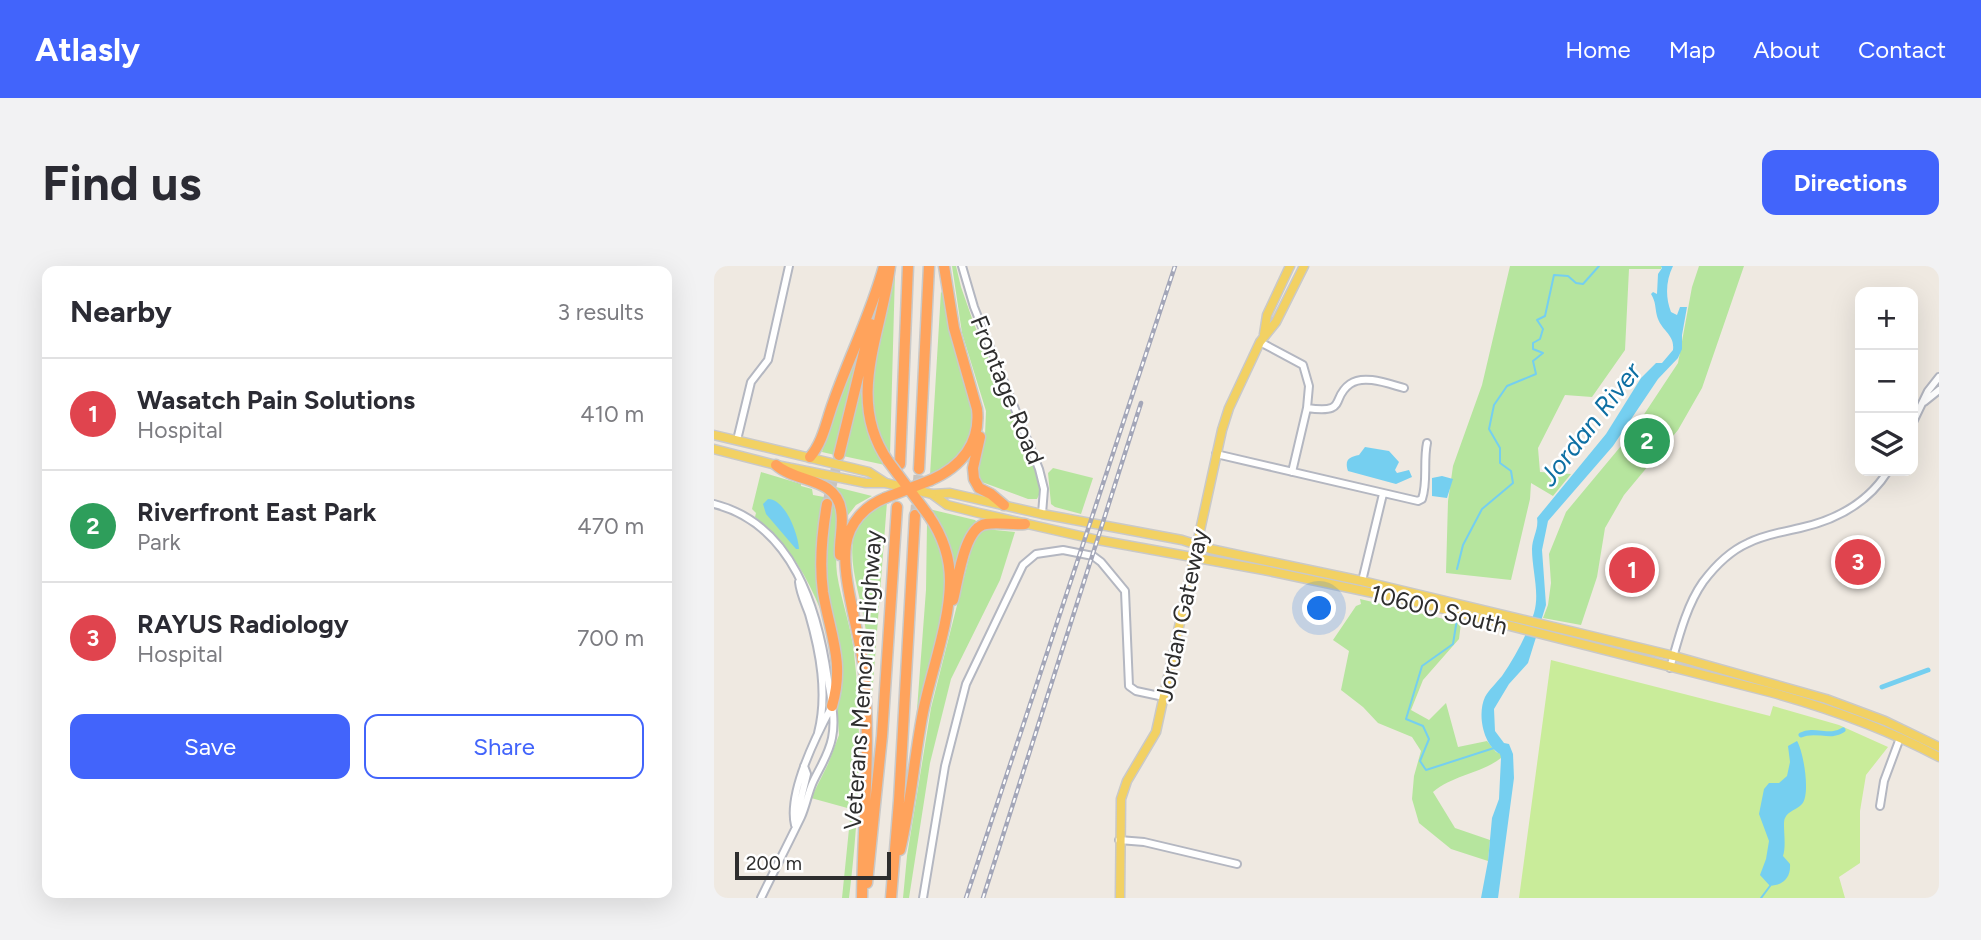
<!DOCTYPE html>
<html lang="en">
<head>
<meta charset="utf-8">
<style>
  body { margin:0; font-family:Figtree,sans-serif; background:#f2f2f3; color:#2b2b33 }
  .controls { position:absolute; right:21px; top:21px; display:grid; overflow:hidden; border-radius:14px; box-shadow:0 7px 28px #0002 }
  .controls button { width:63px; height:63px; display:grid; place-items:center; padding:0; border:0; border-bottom:2px solid #e1e1e2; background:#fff; color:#2b2b33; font:35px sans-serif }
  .scale { position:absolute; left:21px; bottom:18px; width:156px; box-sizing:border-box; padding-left:7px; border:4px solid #2e2e2e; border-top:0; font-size:19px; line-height:24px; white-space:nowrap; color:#2e2e2e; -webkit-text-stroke:5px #fff; paint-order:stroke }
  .you { position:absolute; left:606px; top:343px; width:24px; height:24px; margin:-18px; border:5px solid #fff; border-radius:50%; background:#1a73e8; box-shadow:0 0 0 10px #1a73e833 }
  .badge { display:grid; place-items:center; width:46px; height:46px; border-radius:50%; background:#4264fb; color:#fff; font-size:23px; font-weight:700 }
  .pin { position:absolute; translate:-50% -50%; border:4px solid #fff; box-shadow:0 2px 7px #0006 }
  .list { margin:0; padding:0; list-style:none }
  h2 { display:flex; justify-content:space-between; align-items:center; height:91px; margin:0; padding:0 28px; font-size:30px }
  h2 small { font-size:23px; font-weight:400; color:#7c7c81 }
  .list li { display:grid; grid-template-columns:46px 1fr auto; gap:21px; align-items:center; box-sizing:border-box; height:112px; padding:0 28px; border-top:2px solid #e1e1e2 }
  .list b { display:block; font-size:26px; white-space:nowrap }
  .list p { margin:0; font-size:23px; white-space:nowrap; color:#7c7c81 }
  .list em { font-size:23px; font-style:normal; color:#7c7c81 }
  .actions { display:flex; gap:14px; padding:21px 28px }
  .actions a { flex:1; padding:16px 0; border:2px solid #4264fb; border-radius:14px; text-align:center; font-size:24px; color:#4264fb }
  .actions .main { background:#4264fb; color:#fff }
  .icon { flex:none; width:38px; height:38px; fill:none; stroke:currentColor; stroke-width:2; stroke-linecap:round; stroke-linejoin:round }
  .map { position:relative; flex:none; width:1225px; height:632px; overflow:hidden; border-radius:14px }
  header { display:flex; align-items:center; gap:42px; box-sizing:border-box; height:98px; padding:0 35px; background:#4264fb; color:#fff }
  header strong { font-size:33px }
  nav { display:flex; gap:38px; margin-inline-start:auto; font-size:24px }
  .intro { display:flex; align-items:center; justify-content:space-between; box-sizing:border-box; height:168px; padding:0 42px }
  h1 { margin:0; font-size:49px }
  .button { padding:18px 32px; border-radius:14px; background:#4264fb; color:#fff; font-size:24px; font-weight:700 }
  main { display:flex; gap:42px; padding:0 42px }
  aside { flex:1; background:#fff; border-radius:14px; box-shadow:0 7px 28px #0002 }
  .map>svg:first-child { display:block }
  .green { fill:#b6e59e }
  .pitch { fill:#c9ec9a }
  .water { fill:#75cff0 }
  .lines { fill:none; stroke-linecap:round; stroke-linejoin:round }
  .stream { stroke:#75cff0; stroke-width:2 }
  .canal { stroke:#75cff0; stroke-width:5 }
  .highway-tunnel { stroke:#c8c4bd; stroke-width:10; stroke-dasharray:10 5; stroke-linecap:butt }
  .minor-casing { stroke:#b4b7c1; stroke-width:10 }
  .major-casing { stroke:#c9c9c9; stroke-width:11 }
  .highway-casing { stroke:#c9c9c9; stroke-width:13 }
  .minor { stroke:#fff; stroke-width:6 }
  .major { stroke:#f2d163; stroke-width:8 }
  .highway { stroke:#ffa35c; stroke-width:10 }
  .rail-casing { stroke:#a3a6b8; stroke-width:4.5 }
  .rail { stroke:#fff; stroke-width:2; stroke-dasharray:5; stroke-linecap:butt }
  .major-bridge-casing { stroke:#c9c9c9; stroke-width:11; stroke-linecap:butt }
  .highway-bridge-casing { stroke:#c9c9c9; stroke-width:13; stroke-linecap:butt }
  .major-bridge { stroke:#f2d163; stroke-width:8 }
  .highway-bridge { stroke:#ffa35c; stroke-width:10 }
  .labels { text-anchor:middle; stroke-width:5; stroke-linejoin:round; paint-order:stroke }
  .street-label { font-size:24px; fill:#2e2e2e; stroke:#fff }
  .water-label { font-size:26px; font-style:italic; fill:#0d6fa3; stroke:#fff }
</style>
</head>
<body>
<header>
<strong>Atlasly</strong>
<nav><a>Home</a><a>Map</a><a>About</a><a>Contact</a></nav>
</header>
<div class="intro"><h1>Find us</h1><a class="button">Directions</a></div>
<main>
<aside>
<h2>Nearby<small>3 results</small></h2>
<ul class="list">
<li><span class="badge" style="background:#e0444e">1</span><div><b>Wasatch Pain Solutions</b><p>Hospital</p></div><em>410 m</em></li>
<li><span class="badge" style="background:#2e9e5b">2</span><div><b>Riverfront East Park</b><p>Park</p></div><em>470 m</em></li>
<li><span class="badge" style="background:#e0444e">3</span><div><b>RAYUS Radiology</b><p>Hospital</p></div><em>700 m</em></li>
</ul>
<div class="actions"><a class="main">Save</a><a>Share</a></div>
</aside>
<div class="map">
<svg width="1225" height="632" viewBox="0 0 1225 632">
  <rect width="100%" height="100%" fill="#efe9e1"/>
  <path class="green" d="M238,0h4l5,21 13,37 63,150 4,17 -4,8h-9l-49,-18 -2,-16 8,-30 1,-24 -24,-78z
    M796,0h152l-1,3h-32l-4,81 -33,47 -27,-2 -27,53 2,24 31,2 -18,22 -22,-13 -1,16 -19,81 -65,-7 2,-72 5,-35 29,-81z
    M985,0h45l-42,122 -24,42 -54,65 -19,33 -8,49 -16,48 -38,-7 5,-13 3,-22 -2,-29 17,-42 65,-78 47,-71 14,-76z
    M179,6l2,1 -5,183c-8,-14 -16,-29 -18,-45 -6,-43 15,-96 21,-139z
    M227,25c7,14 7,36 12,52 14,51 45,106 -23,132z
    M150,70l-29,119 -13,-3 14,-48z
    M146,122l10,50 15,27 -42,-9z
    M339,202l40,10 -12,36 -26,-7 -4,-3 -3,-31z
    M47,206l40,12v2l11,3 1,6 11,2 -5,20v66l-3,1 5,27c-15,-38 -35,-69 -66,-94l1,-4 -4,-4z
    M122,221l36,9 -16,9 -11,14z
    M119,234c8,23 1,50 4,74 4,26 14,52 17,78 9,81 5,165 -5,246h-7l9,-89 -40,-11 17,-34 11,-29 -2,-28 6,-35 -17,-89 -2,-19z
    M173,236l-16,208c-1,-28 -2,-57 -6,-85 -4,-29 -20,-67 -9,-96 5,-13 19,-22 31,-27z
    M215,243l46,11 3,3 -22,59z
    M213,257c37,39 9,112 -2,156 -3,14 -5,29 -7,43l-2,1 10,-133z
    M271,263l30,3 -15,48 -49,99 -21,84 -21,135h-6l4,-42 24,-148 42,-166 3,-6z
    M646,333l101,24 -2,16 -36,41 -12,30 18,10 17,-17 12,44 29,-6 9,11 5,2v4c-21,16 -48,17 -68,34l22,36 35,12 -2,21 -37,-12 -32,-26 -7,-24 2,-23 7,-25 -9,-14 -34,-14 -15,-16 -22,-17 8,-39 -16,-11 23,-34 5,-2z"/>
  <path class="pitch" d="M837,394l219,56 3,-10 66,19 49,22 -22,28 -6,36v52l-21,14 6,21h-326z"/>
  <path class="water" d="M947,0h12c-7,14 -8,31 -2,46l6,3 3,-8h7l-5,28v14l-4,9 -20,21 -45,67 -65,75 -6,29 4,55 -18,58 -19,21 -15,25 1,22 9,12 5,1 4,10 1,24 -16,120h-17l7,-37 4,-43 7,-19 2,-41 -1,-4c-17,-9 -23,-40 -15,-57 4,-7 12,-15 17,-21 13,-19 25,-41 32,-63 6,-20 -2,-43 -2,-64 0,-11 7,-20 5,-31l69,-84 35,-56 15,-15h6l11,-13c2,-16 -12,-19 -16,-34 -2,-8 -1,-14 -6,-22l2,-2 4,2 1,-20 4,-6z
    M651,181l24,4 10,11 -4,8 2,3 12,-3 3,7 -16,7 -48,-13c-4,-12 2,-14 11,-16z
    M728,210l11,3 -6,19 -15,-2v-18z
    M54,233c17,0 30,34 31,50h-3l-30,-35 -3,-10z
    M1083,475c6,9 14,53 5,63 -5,6 -13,6 -17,14 -3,6 2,26 -2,38l7,8c1,14 -7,21 -20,22l-10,-11 6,-16 3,-18 -10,-27 5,-25 5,-6h10l8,-7 3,-14 -2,-16z"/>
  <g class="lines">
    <path class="stream" d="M743,303l6,-24 19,-36 31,-26 -2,-12 -11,-8v-15l-11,-19 5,-24 13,-19 29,-12 -3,-13 10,-8 -10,-4v-6l7,-4 3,-10 -6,-9 8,-4 9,-41 14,1 8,7 7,1 16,-18
      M743,353l-4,25 -31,22 -16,53 17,7 6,13 -9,22 6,9 68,-22
      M1047,632l9,-12"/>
    <path class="canal" d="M1168,421l46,-17
      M1087,469c14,-7 29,4 42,-5"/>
    <path class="highway-tunnel" d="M113,238l12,-48
      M201,249l4,-46"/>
    <defs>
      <path id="minor" d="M248,0l12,41 65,162 5,20 -2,25
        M546,76l43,23 6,21 -2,22 -15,64
        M1210,136l15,-12
        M593,142c42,6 23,-10 43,-24 14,-10 39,0 54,4
        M1199,156l15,-31 11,-14
        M23,174l14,-58 17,-22 21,-94
        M502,188l202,47 4,-2c6,-17 1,-37 5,-56
        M0,238c79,20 104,105 114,176 3,19 8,39 4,58 -3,16 -12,29 -19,44 -5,11 -7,24 -12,35 -13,27 -27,54 -40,81
        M648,315l21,-87
        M85,316c1,11 6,21 10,32 11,38 19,80 9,119
        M956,402c8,-28 16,-62 33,-86 12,-16 27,-31 45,-39 16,-8 34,-11 52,-15 36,-8 68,-25 88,-57
        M1166,540l4,-25 16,-43
        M82,553l11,-45 -3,-8
        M81,559c-8,-32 22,-91 37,-119
        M405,574l25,2 93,22
        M209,632l22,-132 21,-82 57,-119 13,-11 27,-4 30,6 8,6 24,29 4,95 7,5 28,6"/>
      <path id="major" d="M550,68l3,-19 23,-49
        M0,169l155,37 17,11
        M0,183l62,16 90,18h20
        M218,228l15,11 32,8 119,27 166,30 152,32 354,90c58,16 115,36 169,65
        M218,228l18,-1 92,21 140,26 28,9 152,32 312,75 152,43 59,22 54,26
        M406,632l1,-99 6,-18 29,-49 66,-302 7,-22 31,-66 16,-20 28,-56"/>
      <path id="highway" d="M266,171l-7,31 1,11 5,9 12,6 13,11
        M125,189l32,-131
        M96,191c13,-15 16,-35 23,-54 16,-46 38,-89 51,-137
        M174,195c-43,-62 -6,-128 2,-195
        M186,198l8,-198
        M62,199c20,18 60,12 65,45 3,15 -2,30 -1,45
        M205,203l10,-203
        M217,214c30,-13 50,-37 46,-71l-23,-81 -10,-62
        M113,238c-5,29 -8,59 -4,88 7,43 22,70 9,114
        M239,334c5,-19 11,-73 33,-76 13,-2 26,1 39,0
        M186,584c11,-45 14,-92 23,-138 8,-40 27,-90 27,-131 0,-24 -8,-46 -21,-65
        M153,617l15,-147 15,-229
        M148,632c1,-75 9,-150 2,-226 -3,-36 -23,-93 -18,-127 3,-22 19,-39 39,-47
        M177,632l8,-97 16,-286"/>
    </defs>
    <use href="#minor" class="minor-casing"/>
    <use href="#major" class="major-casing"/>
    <use href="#highway" class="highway-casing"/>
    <use href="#minor" class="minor"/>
    <use href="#major" class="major"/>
    <use href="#highway" class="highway"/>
    <defs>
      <path id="rail" d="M252,632l209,-632
        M269,632l158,-495"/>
    </defs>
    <use href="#rail" class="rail-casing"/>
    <use href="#rail" class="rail"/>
    <defs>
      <path id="major-bridge" d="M172,217l46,11"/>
      <path id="highway-bridge" d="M174,195l41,55
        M171,232l46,-18"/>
    </defs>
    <use href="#major-bridge" class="major-bridge-casing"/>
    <use href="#highway-bridge" class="highway-bridge-casing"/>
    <use href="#major-bridge" class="major-bridge"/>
    <use href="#highway-bridge" class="highway-bridge"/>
  </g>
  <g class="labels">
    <g class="street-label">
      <text transform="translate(293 124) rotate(68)" y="8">Frontage Road</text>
      <text transform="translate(725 344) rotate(14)" y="8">10600 South</text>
      <text transform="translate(468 349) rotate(-78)" y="8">Jordan Gateway</text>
      <text transform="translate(149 414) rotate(-86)" y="8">Veterans Memorial Highway</text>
    </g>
    <g class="water-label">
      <text transform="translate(876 158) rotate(-52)" y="9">Jordan River</text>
    </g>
  </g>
</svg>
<div class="controls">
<button>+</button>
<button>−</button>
<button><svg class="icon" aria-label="layers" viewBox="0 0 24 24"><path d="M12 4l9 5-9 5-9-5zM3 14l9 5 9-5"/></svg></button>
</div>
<div class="scale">200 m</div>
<div class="you"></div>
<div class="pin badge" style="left:918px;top:304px;background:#e0444e">1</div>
<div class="pin badge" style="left:933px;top:175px;background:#2e9e5b">2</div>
<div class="pin badge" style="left:1144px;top:296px;background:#e0444e">3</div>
</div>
</main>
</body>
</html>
